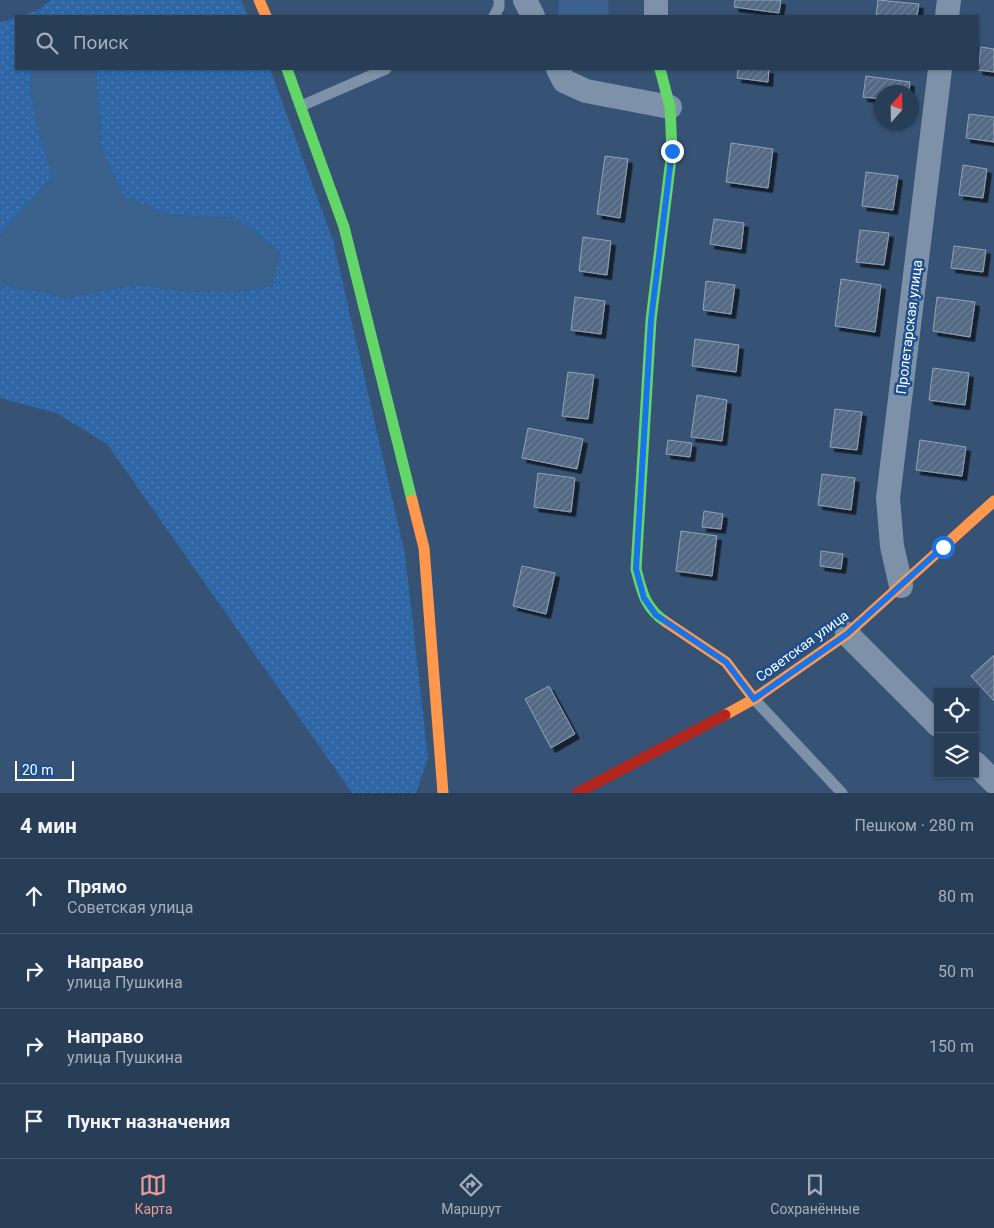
<!DOCTYPE html>
<html lang="ru">
<head>
<meta charset="utf-8">
<style>
  body { margin:0; font-family:Roboto,sans-serif; background:#344961; color:#f1f3f6 }
  .controls { position:absolute; right:15px; bottom:15px; display:grid; overflow:hidden; border-radius:0px; box-shadow:0 1px 4px #0004 }
  .controls button { width:45px; height:45px; display:grid; place-items:center; padding:0; border:0; border-bottom:1px solid #44576d; background:#283e57; color:#f1f3f6; font:25px sans-serif }
  .compass { position:absolute; left:874px; top:85px; width:45px; height:45px; border-radius:50%; background:#283e57; box-shadow:0 1px 4px #0004; rotate:20deg }
  .scale { position:absolute; left:15px; bottom:12px; width:59px; box-sizing:border-box; padding-left:5px; border:2px solid #fff; border-top:0; font-size:14px; line-height:18px; white-space:nowrap; color:#fff; -webkit-text-stroke:4px #1b4f8f; paint-order:stroke }
  .stop { position:absolute; width:15px; height:15px; margin:-11px; border:4px solid #1a73e8; border-radius:50%; background:#fff }
  .stop.end { background:#1a73e8; border-color:#fff; box-shadow:0 1px 5px #0008 }
  .list { margin:0; padding:0; list-style:none }
  h2 { display:flex; justify-content:space-between; align-items:center; height:65px; margin:0; padding:0 20px; font-size:21px }
  h2 small { font-size:16px; font-weight:400; color:#a5aeba }
  .list li { display:grid; grid-template-columns:32px 1fr auto; gap:15px; align-items:center; box-sizing:border-box; height:75px; padding:0 20px; border-top:1px solid #44576d }
  .list b { display:block; font-size:19px; white-space:nowrap }
  .list p { margin:0; font-size:16px; white-space:nowrap; color:#a5aeba }
  .list em { font-size:16px; font-style:normal; color:#a5aeba }
  .icon { flex:none; width:28px; height:28px; fill:none; stroke:currentColor; stroke-width:2; stroke-linecap:round; stroke-linejoin:round }
  .map { position:relative; flex:none; width:994px; height:793px; overflow:hidden }
  .search { position:absolute; background:#283e57; box-shadow:0 1px 4px #0004; left:15px; right:15px; top:15px; height:55px; display:flex; align-items:center; gap:12px; box-sizing:border-box; padding:0 18px; border-radius:0px; color:#a5aeba; font-size:19px }
  .sheet { height:365px; background:#283e57 }
  nav { display:flex; justify-content:space-around; align-items:center; box-sizing:border-box; height:70px; border-top:1px solid #44576d; background:#283e57; font-size:14px; color:#a5aeba }
  nav a { display:grid; justify-items:center; gap:2px }
  nav .on { color:#e69b98 }
  .map>svg:first-child { display:block }
  .green { fill:url(#green-dots) }
  .water { fill:#3b618d }
  .building { fill:url(#building-hatch); stroke:#92a2b6; filter:url(#shadow) }
  .lines { fill:none; stroke-linecap:round; stroke-linejoin:round }
  .lane { stroke:#7d92a8; stroke-width:11 }
  .street { stroke:#7d92a8; stroke-width:24 }
  .fast { stroke:#63d668; stroke-width:11 }
  .slow { stroke:#ff974d; stroke-width:11 }
  .jam { stroke:#b3261e; stroke-width:11 }
  .route { stroke:#1a73e8; stroke-width:6 }
  .labels { text-anchor:middle; stroke-width:5; stroke-linejoin:round; paint-order:stroke }
  .street-label { font-size:14px; fill:#fff; stroke:#1b4f8f }
</style>
</head>
<body>
<div class="map">
<svg width="994" height="793" viewBox="0 0 994 793">
  <defs>
    <pattern id="green-dots" width="8" height="8" patternUnits="userSpaceOnUse" patternTransform="scale(1.25)"><rect width="8" height="8" fill="#2f66a5"/><path d="M2 2h.1M6 6h.1" fill="none" stroke="#4e7db2" stroke-width="1.8" stroke-linecap="round"/></pattern>
    <pattern id="building-hatch" width="6" height="6" patternUnits="userSpaceOnUse" patternTransform="scale(1.25)"><rect width="6" height="6" fill="#526984"/><path d="M-1 1l2-2M0 6l6-6M5 7l2-2" fill="none" stroke="#6c8096"/></pattern>
    <filter id="shadow"><feDropShadow dx="4.5" dy="4.5" stdDeviation="0" flood-color="#0009"/></filter>
  </defs>
  <rect width="100%" height="100%" fill="#365274"/>
  <path class="green" d="M51,0h190l7,16h-228l18,-6z
    M16,17v52h16l-2,21 9,43 14,43 -53,59v-212z
    M96,69h174l63,171 72,314 23,204 -12,35h-64l-245,-349 -51,-31 -56,-15v-112l45,6 18,6 72,-13 59,7h42l37,-6 -37,-68 -66,-3 -46,-18 -23,-49z"/>
  <path class="water" d="M559,0h49l1,16h-51z
    M32,69h64l5,79 23,49 46,18 66,3 44,33 -7,35 -37,6h-42l-59,-7 -72,13 -18,-6 -45,-6v-51l53,-59 -14,-43 -9,-43z"/>
  <path class="building" d="M735,0h46l-2,13 -45,-6z
    M878,0l41,4 -2,12h-41z
    M981,47l13,2v23l-16,-2z
    M738,69h31l-1,13 -31,-4z
    M866,76l44,6 -1,10h-27v7l-19,-2z
    M969,114l25,3v25l-28,-4z
    M731,143l42,6 -5,39 -42,-6z
    M605,156l23,3 -8,59 -23,-4z
    M963,165l24,4 -4,29 -24,-3z
    M866,172l32,4 -5,34 -31,-4z
    M714,219l30,4 -3,26 -31,-5z
    M860,230l29,3 -5,32 -28,-3z
    M583,237l28,4 -4,34 -28,-4z
    M954,246l32,4 -3,22 -32,-4z
    M841,279l40,6 -6,47 -40,-6z
    M706,281l29,4 -4,29 -28,-4z
    M575,297l30,4 -4,33 -30,-4z
    M937,297l38,5 -5,35 -37,-6z
    M695,339l44,6 -3,27 -44,-6z
    M933,368l36,5 -4,32 -36,-5z
    M568,372l26,3 -6,44 -26,-3z
    M697,395l30,5 -5,41 -31,-4z
    M835,409l27,3 -5,38 -27,-3z
    M528,428l55,11 -6,30 -55,-11z
    M668,440l24,3 -2,14 -24,-3z
    M920,440l46,7 -4,29 -46,-6z
    M538,473l37,5 -4,34 -37,-5z
    M822,474l33,4 -4,32 -33,-5z
    M704,511l19,3 -2,15 -19,-2z
    M681,531l36,5 -5,40 -36,-5z
    M821,551l22,3 -2,15 -21,-3z
    M522,566l33,7 -9,41 -33,-8z
    M994,655v46l-23,-25z
    M549,686l26,48 -24,14 -26,-49z"/>
  <g class="lines">
    <path class="lane" d="M494,16l5,-9v-7
      M301,106l85,-37
      M754,699l88,94"/>
    <path class="street" d="M525,0l8,16
      M656,0v16
      M947,16l2,-16
      M558,69l6,12 22,10 84,16
      M901,586l-9,-40 -4,-48 52,-429
      M847,634l91,91
      M975,763l19,19"/>
    <path class="fast" d="M287,69l57,158 68,273
      M660,69l10,38 2,44 -21,169 -15,249c6,23 9,39 30,53"/>
    <path class="slow" d="M259,0l7,16
      M412,500l12,48 19,245
      M666,622l60,40 28,37
      M725,715l29,-16 93,-65 147,-133"/>
    <path class="jam" d="M577,793l148,-78"/>
  </g>
  <g class="lines">
    <path class="route" d="M672,151l-21,169 -15,249 8,29 12,17 70,47 28,37 93,-65 96,-87"/>
  </g>
  <g class="labels">
    <g class="street-label">
      <text transform="translate(909 327) rotate(-83)" y="5">Пролетарская улица</text>
      <text transform="translate(802 646) rotate(-36)" y="5">Советская улица</text>
    </g>
  </g>
</svg>
<div class="controls">
<button><svg class="icon" aria-label="locate" viewBox="0 0 24 24"><circle cx="12" cy="12" r="6"/><path d="M12 2v4M12 18v4M2 12h4M18 12h4"/></svg></button>
<button><svg class="icon" aria-label="layers" viewBox="0 0 24 24"><path d="M12 4l9 5-9 5-9-5zM3 14l9 5 9-5"/></svg></button>
</div>
<svg class="compass" viewBox="-18 -18 36 36"><path d="M0-13l5 13h-10z" fill="#e53935"/><path d="M0 13l5-13h-10z" fill="#a5aeba"/></svg>
<div class="scale">20 m</div>
<div class="stop" style="left:943px;top:547px"></div>
<div class="stop end" style="left:672px;top:151px"></div>
<div class="search"><svg class="icon" aria-label="search" viewBox="0 0 24 24"><circle cx="10" cy="10" r="6"/><path d="M15 15l6 6"/></svg>Поиск</div>
</div>
<section class="sheet">
<h2>4 мин<small>Пешком · 280 m</small></h2>
<ul class="list">
<li><svg class="icon" aria-label="ahead" viewBox="0 0 24 24"><path d="M12 20V5M6 11l6-6 6 6"/></svg><div><b>Прямо</b><p>Советская улица</p></div><em>80 m</em></li>
<li><svg class="icon" aria-label="right" viewBox="0 0 24 24"><path d="M7 20v-9h11M14 6l5 5-5 5"/></svg><div><b>Направо</b><p>улица Пушкина</p></div><em>50 m</em></li>
<li><svg class="icon" aria-label="right" viewBox="0 0 24 24"><path d="M7 20v-9h11M14 6l5 5-5 5"/></svg><div><b>Направо</b><p>улица Пушкина</p></div><em>150 m</em></li>
<li><svg class="icon" aria-label="arrive" viewBox="0 0 24 24"><path d="M6 21V4h12l-3 4 3 4H6"/></svg><div><b>Пункт назначения</b></div></li>
</ul>
</section>
<nav>
<a class="on"><svg class="icon" aria-label="map" viewBox="0 0 24 24"><path d="M3 6l6-2 6 2 6-2v14l-6 2-6-2-6 2zM9 4v14M15 6v14"/></svg>Карта</a>
<a><svg class="icon" aria-label="directions" viewBox="0 0 24 24"><path d="M12 3l9 9-9 9-9-9zM9 14v-3h6M13 9l2 2-2 2"/></svg>Маршрут</a>
<a><svg class="icon" aria-label="saved" viewBox="0 0 24 24"><path d="M7 4h10v16l-5-4-5 4z"/></svg>Сохранённые</a>
</nav>
</body>
</html>
